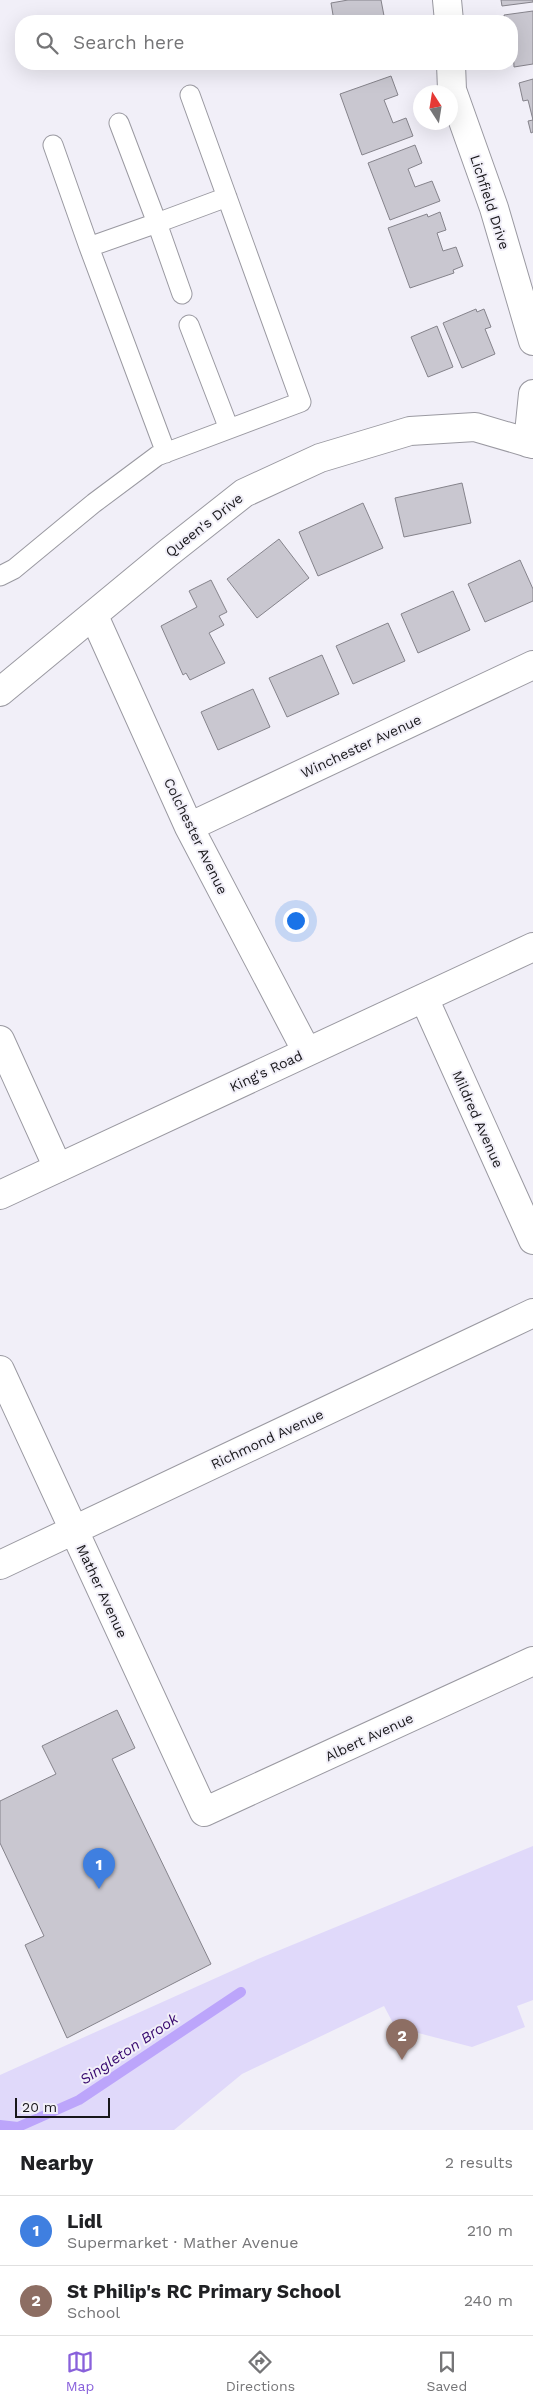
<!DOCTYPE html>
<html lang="en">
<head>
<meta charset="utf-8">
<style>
  body { margin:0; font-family:"Work Sans",sans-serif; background:#f6f6f6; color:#202124 }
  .compass { position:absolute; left:413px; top:85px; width:45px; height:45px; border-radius:50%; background:#fff; box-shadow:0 5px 20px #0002; rotate:348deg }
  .scale { position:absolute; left:15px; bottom:12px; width:95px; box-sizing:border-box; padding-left:5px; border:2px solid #18171a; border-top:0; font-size:14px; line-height:18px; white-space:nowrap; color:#18171a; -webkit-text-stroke:4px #f1eff8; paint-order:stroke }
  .you { position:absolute; left:295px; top:920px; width:18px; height:18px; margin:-12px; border:4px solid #fff; border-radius:50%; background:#1a73e8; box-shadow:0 0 0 8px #1a73e833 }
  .badge { display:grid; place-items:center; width:32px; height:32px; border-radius:50%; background:#8961db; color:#fff; font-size:16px; font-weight:700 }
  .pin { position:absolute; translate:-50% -41px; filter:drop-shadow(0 1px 2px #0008) }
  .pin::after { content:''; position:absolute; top:26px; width:18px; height:15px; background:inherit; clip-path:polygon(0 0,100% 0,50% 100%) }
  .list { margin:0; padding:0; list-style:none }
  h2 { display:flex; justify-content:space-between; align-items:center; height:65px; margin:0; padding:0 20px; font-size:21px }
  h2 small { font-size:16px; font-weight:400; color:#757577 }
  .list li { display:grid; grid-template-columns:32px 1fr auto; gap:15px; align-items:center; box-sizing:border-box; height:70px; padding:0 20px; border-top:1px solid #e0e0e0 }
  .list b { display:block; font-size:19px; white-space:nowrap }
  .list p { margin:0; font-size:16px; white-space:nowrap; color:#757577 }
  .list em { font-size:16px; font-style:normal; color:#757577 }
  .icon { flex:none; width:28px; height:28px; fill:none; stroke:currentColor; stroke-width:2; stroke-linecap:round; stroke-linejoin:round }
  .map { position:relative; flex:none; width:533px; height:2130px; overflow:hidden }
  .search { position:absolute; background:#fff; box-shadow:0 5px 20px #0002; left:15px; right:15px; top:15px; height:55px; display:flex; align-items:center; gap:12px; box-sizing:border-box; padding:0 18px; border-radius:20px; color:#757577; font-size:19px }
  .sheet { height:205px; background:#fff }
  nav { display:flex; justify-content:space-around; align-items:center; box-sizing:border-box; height:70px; border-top:1px solid #e0e0e0; background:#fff; font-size:14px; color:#757577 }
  nav a { display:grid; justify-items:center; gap:2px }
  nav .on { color:#8961db }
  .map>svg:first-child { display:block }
  .green { fill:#e0d9fa }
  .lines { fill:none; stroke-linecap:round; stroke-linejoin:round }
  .stream { stroke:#bca5fb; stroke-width:10 }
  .building { fill:#c9c7d0; stroke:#85838b }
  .lane-casing { stroke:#9a99a1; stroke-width:21 }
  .street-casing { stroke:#9a99a1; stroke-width:30 }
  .lane { stroke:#fff; stroke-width:19 }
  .street { stroke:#fff; stroke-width:28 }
  .labels { text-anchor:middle; stroke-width:4; stroke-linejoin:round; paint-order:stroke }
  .street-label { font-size:14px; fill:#18171a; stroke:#f1eff8 }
  .water-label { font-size:15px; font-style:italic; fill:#38096f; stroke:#f1eff8 }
</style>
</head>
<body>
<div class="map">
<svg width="533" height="2130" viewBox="0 0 533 2130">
  <rect width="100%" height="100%" fill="#f1eff8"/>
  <path class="green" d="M533,1846v154l-16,6 8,21 -53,20 -77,-20 -11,-21 -142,68 -68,56h-174v-55l258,-116z"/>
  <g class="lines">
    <path class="stream" d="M0,2125l18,2 61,-27 162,-108"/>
  </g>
  <path class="building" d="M348,0h33l4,21h-51l-3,-18z
    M501,0h32v2l-31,4z
    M533,11v53l-19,3 -2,-46h-7l-1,-6z
    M391,76l7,19 -14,5 9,23 13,-5 7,18 -51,19 -22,-61z
    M533,79v53l-2,1 -3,-12 5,-1 -5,-20 -5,1 -4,-18z
    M415,145l7,18 -14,6 7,18 17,-6 8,20 -50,19 -22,-57z
    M440,212l6,18 -9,3 6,18 13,-4 7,19 -10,4 1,3 -44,15 -22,-60 39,-14 1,3z
    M476,309l1,3 7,-3 7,18 -6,2 10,25 -33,14 -19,-45z
    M437,326l16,41 -25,10 -17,-40z
    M462,483l9,40 -67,14 -9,-39z
    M363,503l20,45 -65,28 -19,-44z
    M279,539l30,39 -52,40 -30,-39z
    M520,560l13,29v12l-48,21 -17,-38z
    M211,580l16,32 -8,4 5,9 -15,8 16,30 -35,17 -4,-7 -3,2 -22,-49 36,-19 -8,-16z
    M453,591l17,39 -52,23 -17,-39z
    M388,623l17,38 -52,23 -17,-38z
    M322,655l17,39 -52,23 -18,-39z
    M253,689l17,38 -52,23 -17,-38z
    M117,1710l18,38 -23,11 99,205 -144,74 -42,-93 19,-9 -44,-93v-42l56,-27 -14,-28z"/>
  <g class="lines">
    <defs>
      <path id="lane" d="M119,123l38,100 70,-26
        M53,145l36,102 68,-24 25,71
        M89,247l77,206
        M189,325l40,104
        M0,576l14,-7 80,-66 63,-47 144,-54 -111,-307"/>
      <path id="street" d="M447,0l2,21
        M451,64l1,26 42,118 39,133
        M528,443l5,-49
        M94,616l95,211 118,225
        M0,692l168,-139 76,-60 76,-35 90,-27 65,-4 58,17
        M189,827l344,-162
        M424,998l109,242
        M0,1040l58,128
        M0,1195l533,-248
        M0,1370l204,442 329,-151
        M0,1565l533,-252"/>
    </defs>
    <use href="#lane" class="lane-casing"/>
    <use href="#street" class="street-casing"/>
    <use href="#lane" class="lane"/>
    <use href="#street" class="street"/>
  </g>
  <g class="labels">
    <g class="street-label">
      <text transform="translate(490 202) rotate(72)" y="5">Lichfield Drive</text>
      <text transform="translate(204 525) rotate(-38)" y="5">Queen's Drive</text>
      <text transform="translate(361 746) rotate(-25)" y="5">Winchester Avenue</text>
      <text transform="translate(196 836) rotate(64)" y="5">Colchester Avenue</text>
      <text transform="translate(266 1071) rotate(-25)" y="5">King's Road</text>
      <text transform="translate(478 1119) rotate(66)" y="5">Mildred Avenue</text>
      <text transform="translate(267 1439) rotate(-25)" y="5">Richmond Avenue</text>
      <text transform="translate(102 1591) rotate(65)" y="5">Mather Avenue</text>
      <text transform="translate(369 1737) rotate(-25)" y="5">Albert Avenue</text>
    </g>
    <g class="water-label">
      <text transform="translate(129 2049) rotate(-34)" y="5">Singleton Brook</text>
    </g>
  </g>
</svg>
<svg class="compass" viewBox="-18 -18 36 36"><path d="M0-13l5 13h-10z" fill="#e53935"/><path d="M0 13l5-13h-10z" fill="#757577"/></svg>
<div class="scale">20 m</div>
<div class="you"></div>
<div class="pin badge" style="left:99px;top:1889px;background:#3f7fe0">1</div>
<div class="pin badge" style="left:402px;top:2060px;background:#8d6e63">2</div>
<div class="search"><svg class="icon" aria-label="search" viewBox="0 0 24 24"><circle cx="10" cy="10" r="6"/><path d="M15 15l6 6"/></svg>Search here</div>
</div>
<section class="sheet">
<h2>Nearby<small>2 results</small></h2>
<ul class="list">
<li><span class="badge" style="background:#3f7fe0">1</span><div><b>Lidl</b><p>Supermarket · Mather Avenue</p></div><em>210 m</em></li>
<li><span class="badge" style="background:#8d6e63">2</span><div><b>St Philip's RC Primary School</b><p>School</p></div><em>240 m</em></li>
</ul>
</section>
<nav>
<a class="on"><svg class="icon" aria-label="map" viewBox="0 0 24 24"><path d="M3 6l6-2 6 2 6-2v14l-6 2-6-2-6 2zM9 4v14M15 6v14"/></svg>Map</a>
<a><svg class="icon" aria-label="directions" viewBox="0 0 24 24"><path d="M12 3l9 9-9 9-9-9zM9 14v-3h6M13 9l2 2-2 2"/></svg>Directions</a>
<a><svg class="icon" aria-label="saved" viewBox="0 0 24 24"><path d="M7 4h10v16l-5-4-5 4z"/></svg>Saved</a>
</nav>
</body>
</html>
